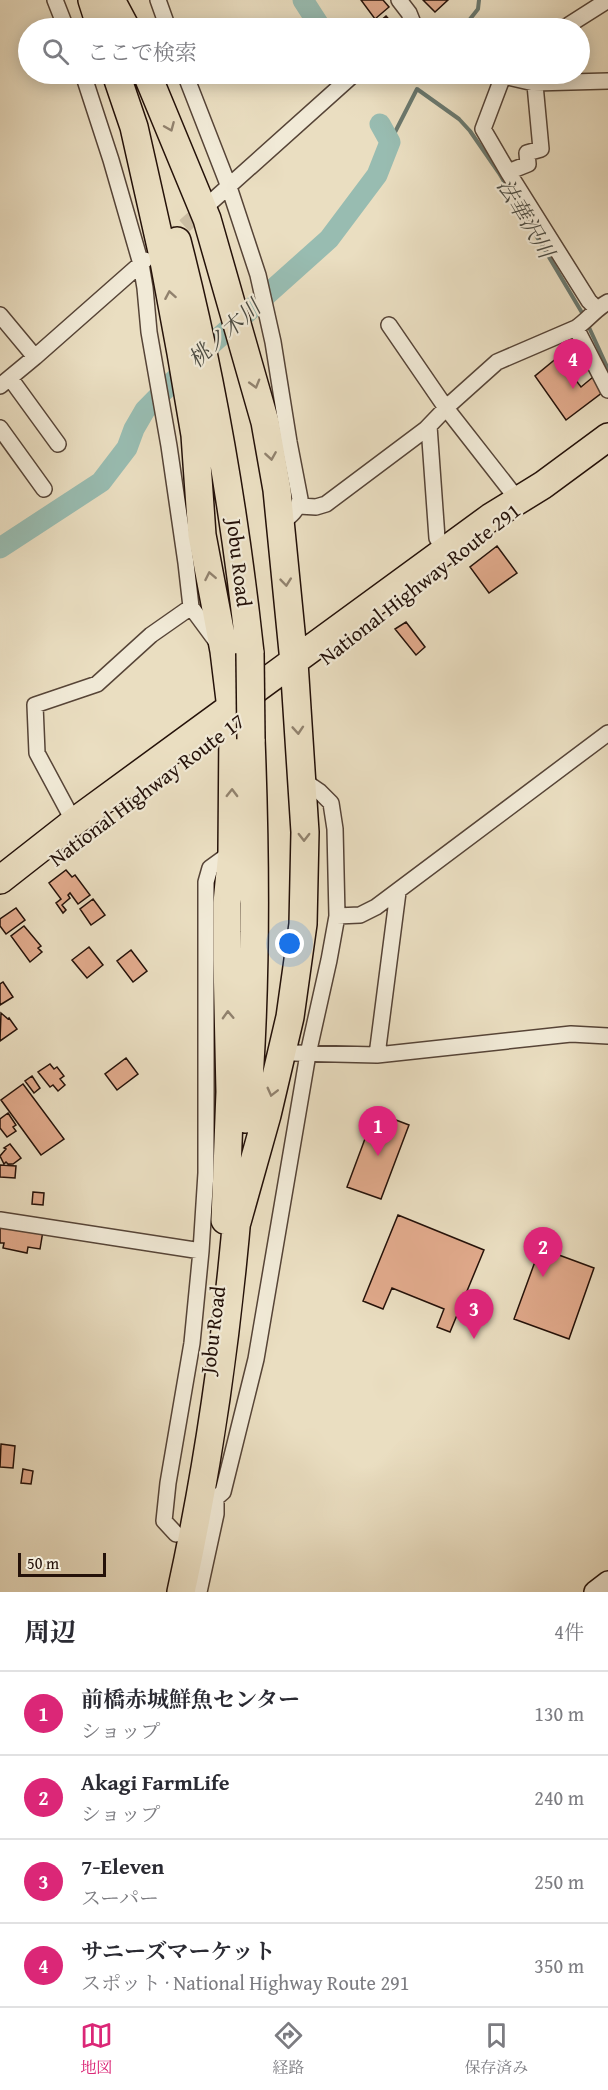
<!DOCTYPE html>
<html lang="ja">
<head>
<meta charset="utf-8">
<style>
  body { margin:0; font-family:"Gentium Book Plus","Noto Serif JP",serif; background:#f2f2f3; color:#2b2b33 }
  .scale { position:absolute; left:18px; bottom:15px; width:88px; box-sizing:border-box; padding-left:6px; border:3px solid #241109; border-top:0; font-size:16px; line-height:21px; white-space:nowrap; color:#241109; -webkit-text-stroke:4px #f1ead7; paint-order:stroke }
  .you { position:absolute; left:290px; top:944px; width:21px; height:21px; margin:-15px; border:4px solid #fff; border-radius:50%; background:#1a73e8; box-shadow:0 0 0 9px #1a73e833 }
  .badge { display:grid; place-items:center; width:39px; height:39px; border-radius:50%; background:#db2777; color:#fff; font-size:20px; font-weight:700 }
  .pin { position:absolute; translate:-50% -50px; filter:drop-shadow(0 2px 3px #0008) }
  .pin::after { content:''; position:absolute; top:32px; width:21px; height:18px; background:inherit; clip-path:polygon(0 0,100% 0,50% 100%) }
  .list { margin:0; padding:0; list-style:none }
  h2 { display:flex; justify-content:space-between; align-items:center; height:78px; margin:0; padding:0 24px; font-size:26px }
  h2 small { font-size:20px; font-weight:400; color:#7c7c81 }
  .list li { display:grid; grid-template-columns:39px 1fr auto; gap:18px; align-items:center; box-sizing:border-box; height:84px; padding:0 24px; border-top:2px solid #e1e1e2 }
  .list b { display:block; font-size:22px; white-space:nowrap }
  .list p { margin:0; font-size:20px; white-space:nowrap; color:#7c7c81 }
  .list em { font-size:20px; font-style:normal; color:#7c7c81 }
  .icon { flex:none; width:33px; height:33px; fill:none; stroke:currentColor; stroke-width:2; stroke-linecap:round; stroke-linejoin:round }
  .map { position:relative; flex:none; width:608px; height:1592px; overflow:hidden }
  .search { position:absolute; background:#fff; box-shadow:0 3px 15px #0003; left:18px; right:18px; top:18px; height:66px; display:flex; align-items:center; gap:15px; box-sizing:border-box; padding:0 21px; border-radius:33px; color:#7c7c81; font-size:22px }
  .sheet { height:414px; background:#fff }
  nav { display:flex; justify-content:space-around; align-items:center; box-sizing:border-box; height:84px; border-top:2px solid #e1e1e2; background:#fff; font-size:16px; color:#7c7c81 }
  nav a { display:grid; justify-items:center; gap:3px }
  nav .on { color:#db2777 }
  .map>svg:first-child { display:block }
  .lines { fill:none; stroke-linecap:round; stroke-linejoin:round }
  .stream { stroke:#6a786e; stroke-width:4 }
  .river { stroke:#98bcb1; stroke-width:21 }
  .building { fill:#e1aa8c; stroke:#241109; stroke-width:1.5 }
  .street-tunnel { stroke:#ccbfa5; stroke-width:15; stroke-dasharray:15 8; stroke-linecap:butt }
  .street-casing { stroke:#564437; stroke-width:18 }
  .secondary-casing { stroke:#241109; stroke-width:24 }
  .highway-casing { stroke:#241109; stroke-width:30 }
  .street { stroke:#f1ead7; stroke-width:15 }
  .secondary { stroke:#f1ead7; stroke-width:21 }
  .highway { stroke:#eadec1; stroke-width:27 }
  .highway-bridge-casing { stroke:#241109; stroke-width:30; stroke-linecap:butt }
  .highway-bridge { stroke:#eadec1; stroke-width:27 }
  .oneway { stroke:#91826e }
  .labels { text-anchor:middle; stroke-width:4.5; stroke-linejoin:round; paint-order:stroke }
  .street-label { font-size:21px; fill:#241109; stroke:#f1ead7 }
  .water-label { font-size:22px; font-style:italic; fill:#4d4d44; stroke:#f1ead7 }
</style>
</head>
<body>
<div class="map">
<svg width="608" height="1592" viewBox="0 0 608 1592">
  <rect width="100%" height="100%" fill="#eadec1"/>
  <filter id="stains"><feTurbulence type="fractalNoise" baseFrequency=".00333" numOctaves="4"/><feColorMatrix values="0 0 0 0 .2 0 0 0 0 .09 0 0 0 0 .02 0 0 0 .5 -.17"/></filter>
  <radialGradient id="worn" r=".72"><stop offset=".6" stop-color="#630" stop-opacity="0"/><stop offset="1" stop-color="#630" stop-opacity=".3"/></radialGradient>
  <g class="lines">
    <path class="stream" d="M463,28l15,-19 1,-9
      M390,142l27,-53 42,30 11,12 29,42 85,143
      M587,323l21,46"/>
    <path class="river" d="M303,0l18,28
      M0,548l101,-66 26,-34 7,-19 11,-19 50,-51 134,-120 48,-64 13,-33 -10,-18"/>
  </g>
  <path class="building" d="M361,0h22l6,7 -14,12z
    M423,0h25l-13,12z
    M386,16l7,8 -5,4h-16z
    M558,357l23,30 12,-10 10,15 -37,28 -31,-44z
    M497,546l20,27 -28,20 -19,-26z
    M406,622l19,25 -9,8 -21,-26z
    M66,870l6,7 3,-2 15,20 -12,9 -8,-11 -2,2 2,3 -8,7 4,5 -3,3 -7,-10 5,-4 -12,-16z
    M93,899l12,16 -14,10 -11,-16z
    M16,908l9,12 -19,14 -6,-8v-7z
    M24,926l17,20 -3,2 4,4 -12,10 -19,-26z
    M89,947l14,18 -16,13 -15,-18z
    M131,950l16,21 -14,11 -16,-21z
    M3,982l10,15 -13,8v-21z
    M1,1013l7,6 1,-1 8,11 -17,12z
    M126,1058l12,16 -21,16 -12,-16z
    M50,1064l4,5 3,-2 7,9 -4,3 5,6 -7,6 -5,-6 -3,2 -12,-15z
    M32,1076l8,12 -6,5 -9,-12z
    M23,1084l41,55 -23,16 -40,-55z
    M375,1112l34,13 -28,74 -34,-12z
    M8,1113l8,12 -3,2 3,4 -9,6 -7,-9v-9z
    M10,1144l11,14 -8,6h-5l-2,-2 -2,2 -4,-8 6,-7 -2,-1z
    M0,1165l16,1 -1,12 -15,-1z
    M33,1192l11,1 -1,12 -11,-1z
    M398,1215l86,35 -34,82 -13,-5 7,-18 -52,-21 -9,21 -20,-8z
    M0,1225l43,6 -3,18 -12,-2 -1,6 -24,-5 1,-5h-4z
    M540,1248l54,20 -25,71 -55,-20z
    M1,1444l14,2 -2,22 -13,-1z
    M23,1469l10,2 -2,13 -10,-1z"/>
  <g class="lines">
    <path class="street-tunnel" d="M167,241l41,-36"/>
    <defs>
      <path id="street" d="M55,0l11,28
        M158,0l10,28
        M399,0l10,13 6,15
        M564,28l44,-28
        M83,74l28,86 30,104 4,24 4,44 20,114 17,117 5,44 28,38
        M185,74l44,113 29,88 15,67 16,100 11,57c-2,12 -11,18 -20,25
        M495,74l39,9 74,-2
        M534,74l7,75 -14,4 1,11 -20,8 81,129 7,7
        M503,76l-20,53 25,43
        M210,203l144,-129
        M0,315l35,42
        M389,325l57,83 72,92
        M576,328l32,62
        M10,378l48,66
        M0,386l35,-29 110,-97
        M429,426l8,112 8,13
        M0,428l44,61
        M299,506l17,1 10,-3 100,-75 23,-24 48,-43 79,-34c12,-8 19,-19 32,-26
        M74,822l-37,-69 -2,-48 62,-21 54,-49 40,-28
        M337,916l23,-1 16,-8 232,-174
        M294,1053l83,2 194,-21 37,2
        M377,1055l21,-163
        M0,1220l201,31
        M201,1499l15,-1 7,-6 33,-133 52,-305 21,-94 8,-44 -2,-87 -4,-26 -11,-11 -19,-13
        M176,1534l-12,-13 4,-38 24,-140 9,-92 5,-78v-291l4,-14 22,-16
        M199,1592l17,-78v-16"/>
      <path id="secondary" d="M595,1592l13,-10"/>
      <path id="highway" d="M92,0l9,28
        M111,0l15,28
        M116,74l18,53 29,129 18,97 14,82 7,100 22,116 9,74 -1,127 -5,51v57l3,132 -5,128
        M147,74l60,145 58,203 12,68 17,172 11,170 -2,92 -13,93 -23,98 -30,107
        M177,241c35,136 58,273 73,412
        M0,880l74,-58 417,-305 52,-32 65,-48
        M246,1119c11,-127 10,-253 5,-380
        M181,1592c28,-128 46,-257 57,-387"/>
    </defs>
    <use href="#street" class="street-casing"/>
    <use href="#secondary" class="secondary-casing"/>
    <use href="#highway" class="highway-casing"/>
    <use href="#street" class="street"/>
    <use href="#secondary" class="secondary"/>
    <use href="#highway" class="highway"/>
    <defs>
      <path id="highway-bridge" d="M250,653l1,86"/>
    </defs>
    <use href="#highway-bridge" class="highway-bridge-casing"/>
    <use href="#highway-bridge" class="highway-bridge"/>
  </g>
  <defs><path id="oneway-chevron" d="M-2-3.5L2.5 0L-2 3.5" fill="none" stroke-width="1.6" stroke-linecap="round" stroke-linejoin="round" transform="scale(1.5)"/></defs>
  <g class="oneway">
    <use href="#oneway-chevron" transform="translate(170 127) rotate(67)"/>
    <use href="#oneway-chevron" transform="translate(170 295) rotate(-100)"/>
    <use href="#oneway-chevron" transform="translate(255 384) rotate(74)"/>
    <use href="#oneway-chevron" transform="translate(271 456) rotate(81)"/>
    <use href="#oneway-chevron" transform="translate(210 576) rotate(-101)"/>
    <use href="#oneway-chevron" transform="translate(286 582) rotate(84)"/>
    <use href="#oneway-chevron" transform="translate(298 730) rotate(86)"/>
    <use href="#oneway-chevron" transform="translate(232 793) rotate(-89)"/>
    <use href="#oneway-chevron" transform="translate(304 837) rotate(90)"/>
    <use href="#oneway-chevron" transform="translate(228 1015) rotate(-92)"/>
    <use href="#oneway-chevron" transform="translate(272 1092) rotate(104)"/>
  </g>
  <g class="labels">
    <g class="street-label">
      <text transform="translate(239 563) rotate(83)" y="7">Jobu Road</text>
      <text transform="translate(420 584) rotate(-38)" y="7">National Highway Route 291</text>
      <text transform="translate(147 790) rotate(-37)" y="7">National Highway Route 17</text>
      <text transform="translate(213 1330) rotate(-83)" y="7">Jobu Road</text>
    </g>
    <g class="water-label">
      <text transform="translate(526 218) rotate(59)" y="8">法華沢川</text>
      <text transform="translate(224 333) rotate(-42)" y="8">桃ノ木川</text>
    </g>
  </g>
  <rect width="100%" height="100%" filter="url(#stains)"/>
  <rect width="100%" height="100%" fill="url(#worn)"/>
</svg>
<div class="scale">50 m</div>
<div class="you"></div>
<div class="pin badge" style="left:378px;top:1156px">1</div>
<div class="pin badge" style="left:543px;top:1277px">2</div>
<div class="pin badge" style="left:474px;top:1339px">3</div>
<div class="pin badge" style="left:573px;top:389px">4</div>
<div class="search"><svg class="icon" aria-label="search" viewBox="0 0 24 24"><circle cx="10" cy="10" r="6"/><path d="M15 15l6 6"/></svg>ここで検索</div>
</div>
<section class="sheet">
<h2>周辺<small>4件</small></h2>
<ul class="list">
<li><span class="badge">1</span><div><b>前橋赤城鮮魚センター</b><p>ショップ</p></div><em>130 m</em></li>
<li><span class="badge">2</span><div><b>Akagi FarmLife</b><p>ショップ</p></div><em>240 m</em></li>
<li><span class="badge">3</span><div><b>7-Eleven</b><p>スーパー</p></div><em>250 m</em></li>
<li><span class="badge">4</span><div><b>サニーズマーケット</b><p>スポット · National Highway Route 291</p></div><em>350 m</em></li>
</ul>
</section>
<nav>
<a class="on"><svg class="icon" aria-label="map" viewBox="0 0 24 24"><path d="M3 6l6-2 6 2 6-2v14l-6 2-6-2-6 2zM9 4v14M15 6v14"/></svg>地図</a>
<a><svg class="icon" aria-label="directions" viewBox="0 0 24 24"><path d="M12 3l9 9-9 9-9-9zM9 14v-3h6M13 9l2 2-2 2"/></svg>経路</a>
<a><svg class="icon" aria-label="saved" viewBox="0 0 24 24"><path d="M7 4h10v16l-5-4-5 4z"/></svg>保存済み</a>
</nav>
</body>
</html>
